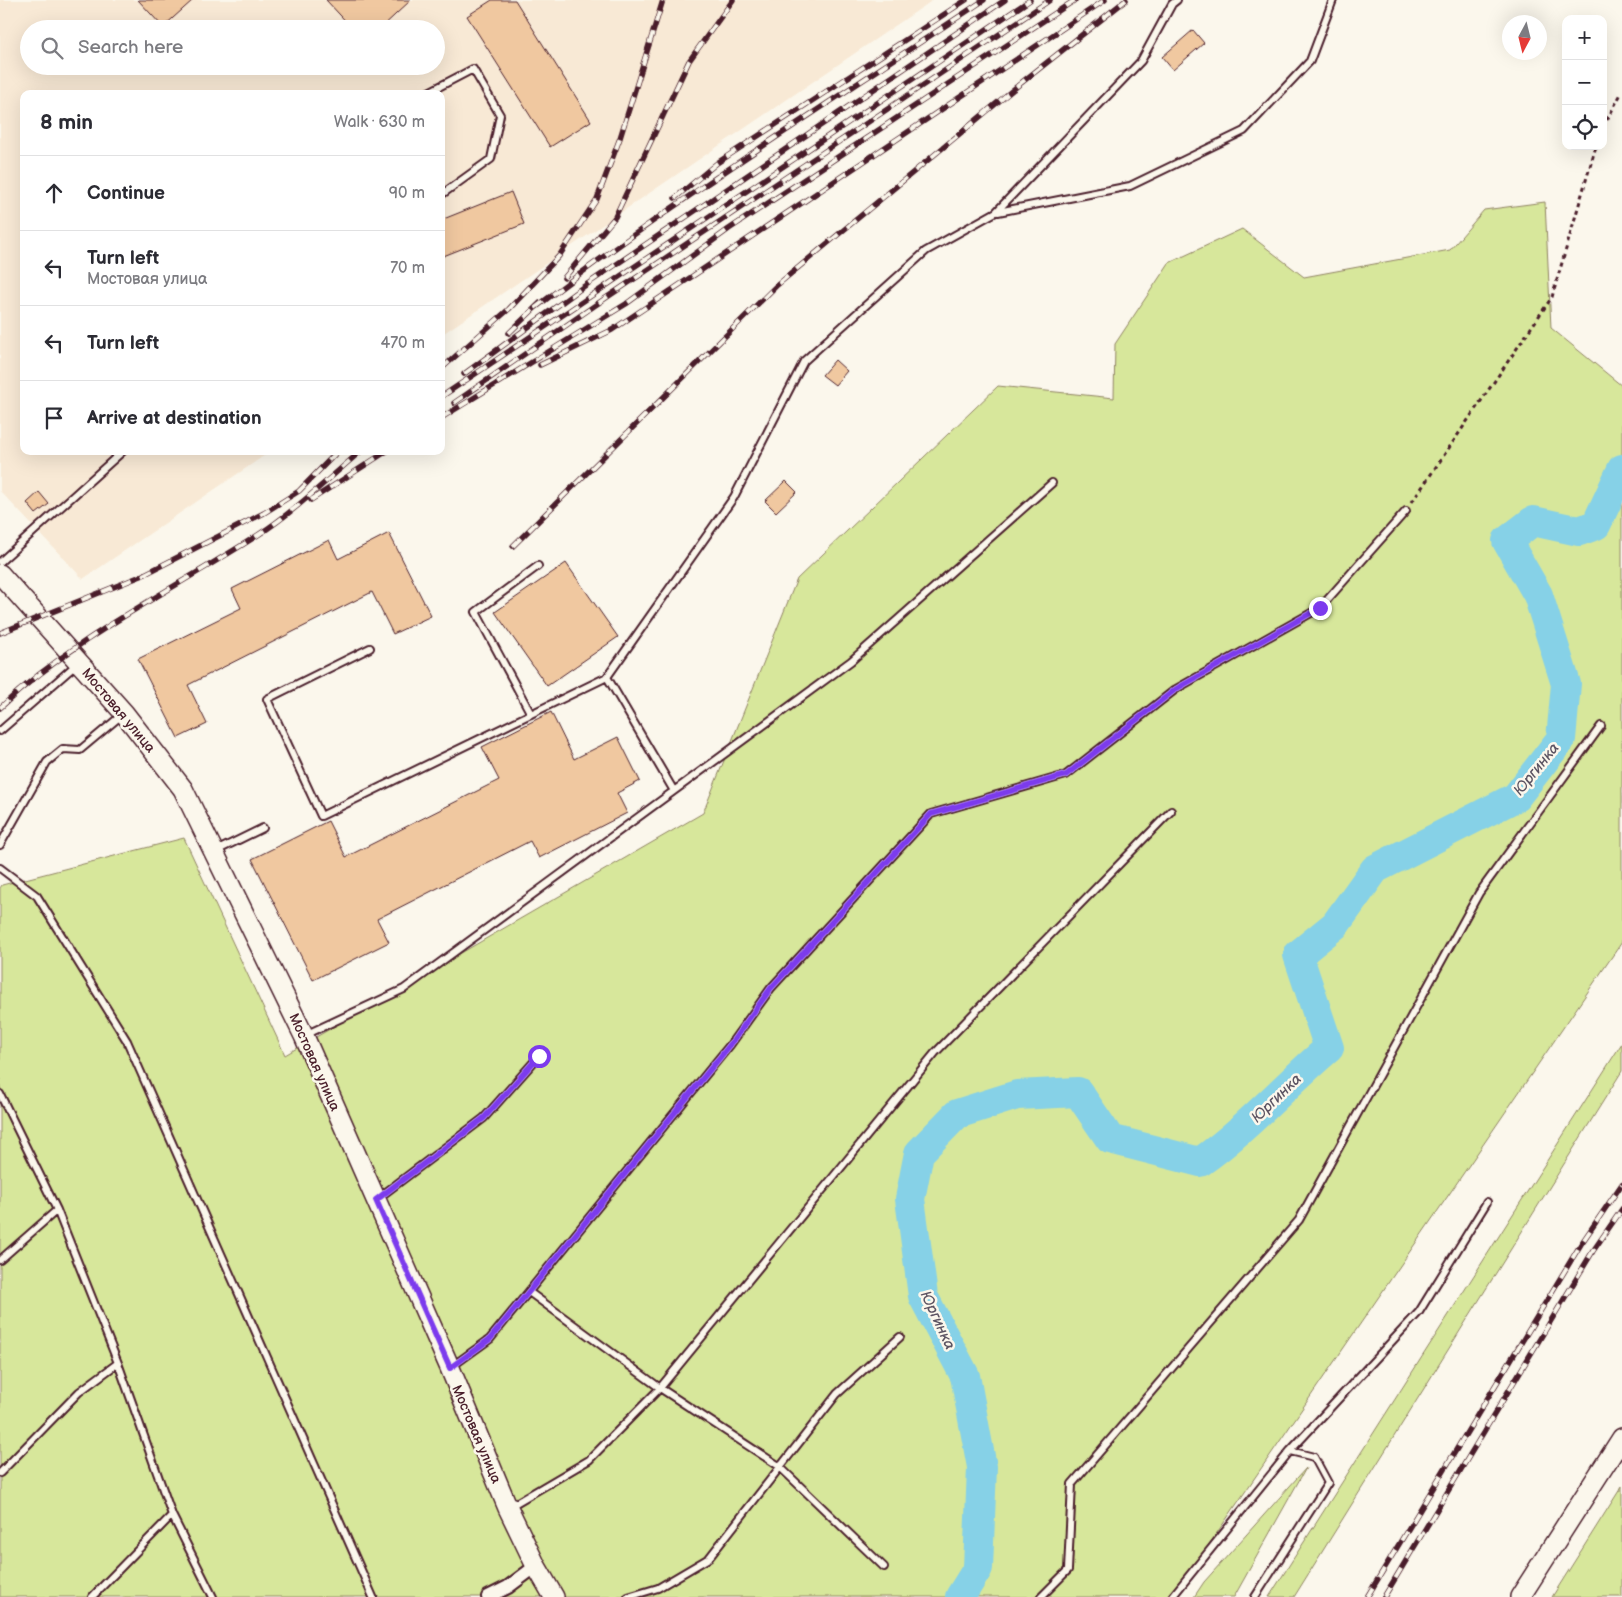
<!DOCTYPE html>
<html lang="en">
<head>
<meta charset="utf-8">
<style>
  body { margin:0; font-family:"Balsamiq Sans",sans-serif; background:#f2f2f3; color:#2b2b33 }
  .controls { position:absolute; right:15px; top:15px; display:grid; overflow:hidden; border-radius:10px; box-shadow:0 5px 20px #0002 }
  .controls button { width:45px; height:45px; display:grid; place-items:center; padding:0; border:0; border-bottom:1px solid #e1e1e2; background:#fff; color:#2b2b33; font:25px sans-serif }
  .compass { position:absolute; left:1502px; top:15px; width:45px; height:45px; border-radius:50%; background:#fff; box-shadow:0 5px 20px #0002; rotate:187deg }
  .stop { position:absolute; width:15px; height:15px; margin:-11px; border:4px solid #7c3aed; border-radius:50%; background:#fff }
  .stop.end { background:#7c3aed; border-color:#fff; box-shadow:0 1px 5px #0008 }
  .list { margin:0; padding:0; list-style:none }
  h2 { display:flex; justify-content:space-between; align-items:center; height:65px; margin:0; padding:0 20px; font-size:21px }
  h2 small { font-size:16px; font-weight:400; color:#7c7c81 }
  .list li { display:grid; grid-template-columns:32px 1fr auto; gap:15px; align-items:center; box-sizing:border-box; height:75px; padding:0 20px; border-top:1px solid #e1e1e2 }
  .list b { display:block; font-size:19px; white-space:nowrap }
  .list p { margin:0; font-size:16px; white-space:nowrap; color:#7c7c81 }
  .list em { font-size:16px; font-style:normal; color:#7c7c81 }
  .icon { flex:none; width:28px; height:28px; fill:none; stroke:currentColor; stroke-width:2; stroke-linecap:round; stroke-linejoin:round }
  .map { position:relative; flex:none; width:1622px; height:1597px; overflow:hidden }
  .search { position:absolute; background:#fff; box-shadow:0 5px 20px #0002; left:20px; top:20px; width:425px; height:55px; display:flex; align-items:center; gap:12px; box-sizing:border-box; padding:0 18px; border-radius:28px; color:#7c7c81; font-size:19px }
  .panel { position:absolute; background:#fff; box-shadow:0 5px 20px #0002; left:20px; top:90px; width:425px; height:365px; border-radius:10px }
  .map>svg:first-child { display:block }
  .built { fill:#f8e9d5; fill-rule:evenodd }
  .green { fill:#d7e79b; stroke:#908363 }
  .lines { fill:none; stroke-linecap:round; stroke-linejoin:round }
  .river { stroke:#86d1e7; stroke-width:30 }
  .building { fill:#f0c8a0; stroke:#4a1f2b }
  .lane-casing { stroke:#4a1f2b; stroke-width:10 }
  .street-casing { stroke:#4a1f2b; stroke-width:16 }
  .secondary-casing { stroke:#4a1f2b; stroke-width:22 }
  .path { stroke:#4a1f2b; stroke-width:3; stroke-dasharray:4 4; stroke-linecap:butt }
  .lane { stroke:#fbf7ec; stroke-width:6 }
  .street { stroke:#fbf7ec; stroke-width:12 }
  .secondary { stroke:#fbf7ec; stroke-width:19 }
  .rail-casing { stroke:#4a1f2b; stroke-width:5.5 }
  .rail { stroke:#fbf7ec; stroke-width:4; stroke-dasharray:11; stroke-linecap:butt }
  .route { stroke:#7c3aed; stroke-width:6 }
  .labels { text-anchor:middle; stroke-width:5; stroke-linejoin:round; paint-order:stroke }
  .street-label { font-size:14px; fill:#4a1f2b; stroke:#fbf7ec }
  .water-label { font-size:15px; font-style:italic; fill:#5c5463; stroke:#fbf7ec }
</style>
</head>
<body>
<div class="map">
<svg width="1622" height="1597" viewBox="0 0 1622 1597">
  <rect width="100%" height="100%" fill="#fbf7ec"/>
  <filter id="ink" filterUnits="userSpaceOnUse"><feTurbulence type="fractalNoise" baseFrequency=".02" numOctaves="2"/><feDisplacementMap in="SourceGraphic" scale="10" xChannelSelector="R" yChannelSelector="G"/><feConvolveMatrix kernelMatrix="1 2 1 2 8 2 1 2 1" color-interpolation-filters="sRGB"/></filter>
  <g filter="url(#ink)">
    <path class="built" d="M0,0h933l-492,335v-241h-417v357h247l-188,128 -83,-88zM29,29h407v37h-407z"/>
    <path class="green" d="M1545,202l6,126 71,58v556l-449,655h-1173v-709l2,-3 182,-47 101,217 418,-242 94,-234 201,-193 116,12 1,-54 54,-81 73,-34 62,48 146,-27 34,-40z
      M1622,1043v28l-328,526h-25z
      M1306,1468l-72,129h-40l10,-15z
      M1622,1486v111h-70z"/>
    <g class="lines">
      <path class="river" d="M960,1597l18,-29 4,-101 -17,-91 -42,-80 -13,-97 9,-46 38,-39 60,-19 61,-3 32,47 90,23c47,-33 85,-77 129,-114l-31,-93 37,-30 40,-56 141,-72 45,-58 5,-55 -28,-89 -31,-54 26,-20 46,10 17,-6 26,-56"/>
    </g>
    <path class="building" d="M138,0h55l-30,27z
      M326,0h85l-31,29h-27z
      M492,0h23l76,121 -41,26 -83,-131z
      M1193,30l11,13 -31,27 -11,-13z
      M511,192l13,32 -83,33v-37z
      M835,360l12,11 -12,14 -13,-10z
      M786,481l11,11 -21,20 -11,-11z
      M39,492l10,12 -13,10 -9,-11z
      M389,533l42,83 -38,18 -21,-42 -184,93 19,39 -29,14 -40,-79 103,-51 -9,-19 97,-49 9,19z
      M566,563l52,74 -71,49 -52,-74z
      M551,712l23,47 44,-22 22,44 -23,12 10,20 -88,45 -9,-17 -153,78 12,23 -76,38 -61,-121 76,-38 18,36 153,-77 -17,-33z"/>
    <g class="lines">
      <defs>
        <path id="lane" d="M425,94l48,-25 27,46 -9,44 -50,36
          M998,212l132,-26 114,-55 66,-70 23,-61
          M0,562l123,-111
          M370,648l-103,51 54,117 286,-139 67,114
          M607,677l127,-180 70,-136 122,-110 70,-39 145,-151 31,-57 5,-4
          M531,714l-55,-102 62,-46
          M0,731l78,-68
          M0,845l47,-83 16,-13 17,1 43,-36
          M216,851l47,-23
          M0,868l37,28 90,145 246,556
          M305,1035l99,-46 447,-328 201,-178
          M0,1094l57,116 61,153 54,152 41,82
          M377,1199l107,-81 55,-62
          M0,1260l57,-50
          M529,1292l131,96 119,78 105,101
          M451,1367l39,-28 240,-294 41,-57 160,-174 135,-39 110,-86 144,-81 86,-97
          M0,1473l79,-81 39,-29
          M509,1507l80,-47 71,-72 275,-335 236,-242
          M92,1597l80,-82
          M628,1597l30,-9 51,-30 128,-164 63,-57
          M1041,1597l27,-27 4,-86 227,-264 180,-327 122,-167
          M1172,1597l118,-146 129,-139 68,-110
          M1255,1597l73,-114 -14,-26 -24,-6"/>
        <path id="street" d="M488,1597l20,-10 28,-21"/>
        <path id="secondary" d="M0,574l124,139 59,76 121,247 146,332 58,140 28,58 18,31
          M1520,1597l102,-159"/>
      </defs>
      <use href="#lane" class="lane-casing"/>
      <use href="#street" class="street-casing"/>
      <use href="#secondary" class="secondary-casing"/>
      <path class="path" d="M1603,127l19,-35
        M1412,502l140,-205 44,-151"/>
      <use href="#lane" class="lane"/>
      <use href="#street" class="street"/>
      <use href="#secondary" class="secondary"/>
      <defs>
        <path id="rail" d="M675,198l42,-35 249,-163
          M564,278l51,-61 74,-156 44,-61
          M535,308c143,-111 298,-207 449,-308
          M509,333l31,-30
          M540,365l72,-35 493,-330
          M441,369l68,-60 50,-53 38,-57 23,-61 43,-138
          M464,374l119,-87 422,-287
          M441,397l589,-397
          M454,403l140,-97 456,-306
          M441,418l185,-114 103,-75 346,-229
          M311,500l76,-49
          M513,546l263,-260 245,-203 105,-83
          M0,633l141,-57 123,-63 35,-22 39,-40
          M0,708c75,-71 171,-117 258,-173 37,-24 70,-56 103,-84
          M1367,1597l214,-353 41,-60
          M1384,1597l209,-346 29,-42"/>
      </defs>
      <use href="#rail" class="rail-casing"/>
      <use href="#rail" class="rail"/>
    </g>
  </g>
  <g class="lines" filter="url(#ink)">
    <path class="route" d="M539,1056l-55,62 -108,82 74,168 40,-29 240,-294 41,-57 160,-174 135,-39 110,-86 144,-81"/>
  </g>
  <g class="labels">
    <g class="street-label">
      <text transform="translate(119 710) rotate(50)" y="5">Мостовая улица</text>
      <text transform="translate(315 1062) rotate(66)" y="5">Мостовая улица</text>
      <text transform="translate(477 1434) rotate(67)" y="5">Мостовая улица</text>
    </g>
    <g class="water-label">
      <text transform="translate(1536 769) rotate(-51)" y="5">Юргинка</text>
      <text transform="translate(1276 1098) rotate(-44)" y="5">Юргинка</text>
      <text transform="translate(938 1320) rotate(65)" y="5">Юргинка</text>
    </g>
  </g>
</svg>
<div class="controls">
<button>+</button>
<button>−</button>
<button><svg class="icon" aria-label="locate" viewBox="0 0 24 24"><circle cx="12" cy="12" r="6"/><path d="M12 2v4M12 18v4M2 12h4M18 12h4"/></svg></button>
</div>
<svg class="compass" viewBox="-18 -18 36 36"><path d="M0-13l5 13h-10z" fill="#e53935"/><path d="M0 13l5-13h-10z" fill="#7c7c81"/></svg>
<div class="stop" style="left:539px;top:1056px"></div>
<div class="stop end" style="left:1320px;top:608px"></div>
<div class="search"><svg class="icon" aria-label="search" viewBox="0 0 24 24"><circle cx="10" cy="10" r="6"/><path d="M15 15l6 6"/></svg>Search here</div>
<section class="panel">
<h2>8 min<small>Walk · 630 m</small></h2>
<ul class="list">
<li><svg class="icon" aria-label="ahead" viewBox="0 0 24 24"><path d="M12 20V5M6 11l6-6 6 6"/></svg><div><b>Continue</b></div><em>90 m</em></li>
<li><svg class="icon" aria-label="left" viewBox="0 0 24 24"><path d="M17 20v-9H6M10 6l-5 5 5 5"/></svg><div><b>Turn left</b><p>Мостовая улица</p></div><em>70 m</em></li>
<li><svg class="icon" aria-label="left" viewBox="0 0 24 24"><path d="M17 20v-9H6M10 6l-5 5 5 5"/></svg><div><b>Turn left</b></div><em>470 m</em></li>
<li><svg class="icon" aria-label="arrive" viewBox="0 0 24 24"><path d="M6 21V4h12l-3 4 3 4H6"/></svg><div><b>Arrive at destination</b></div></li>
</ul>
</section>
</div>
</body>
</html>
